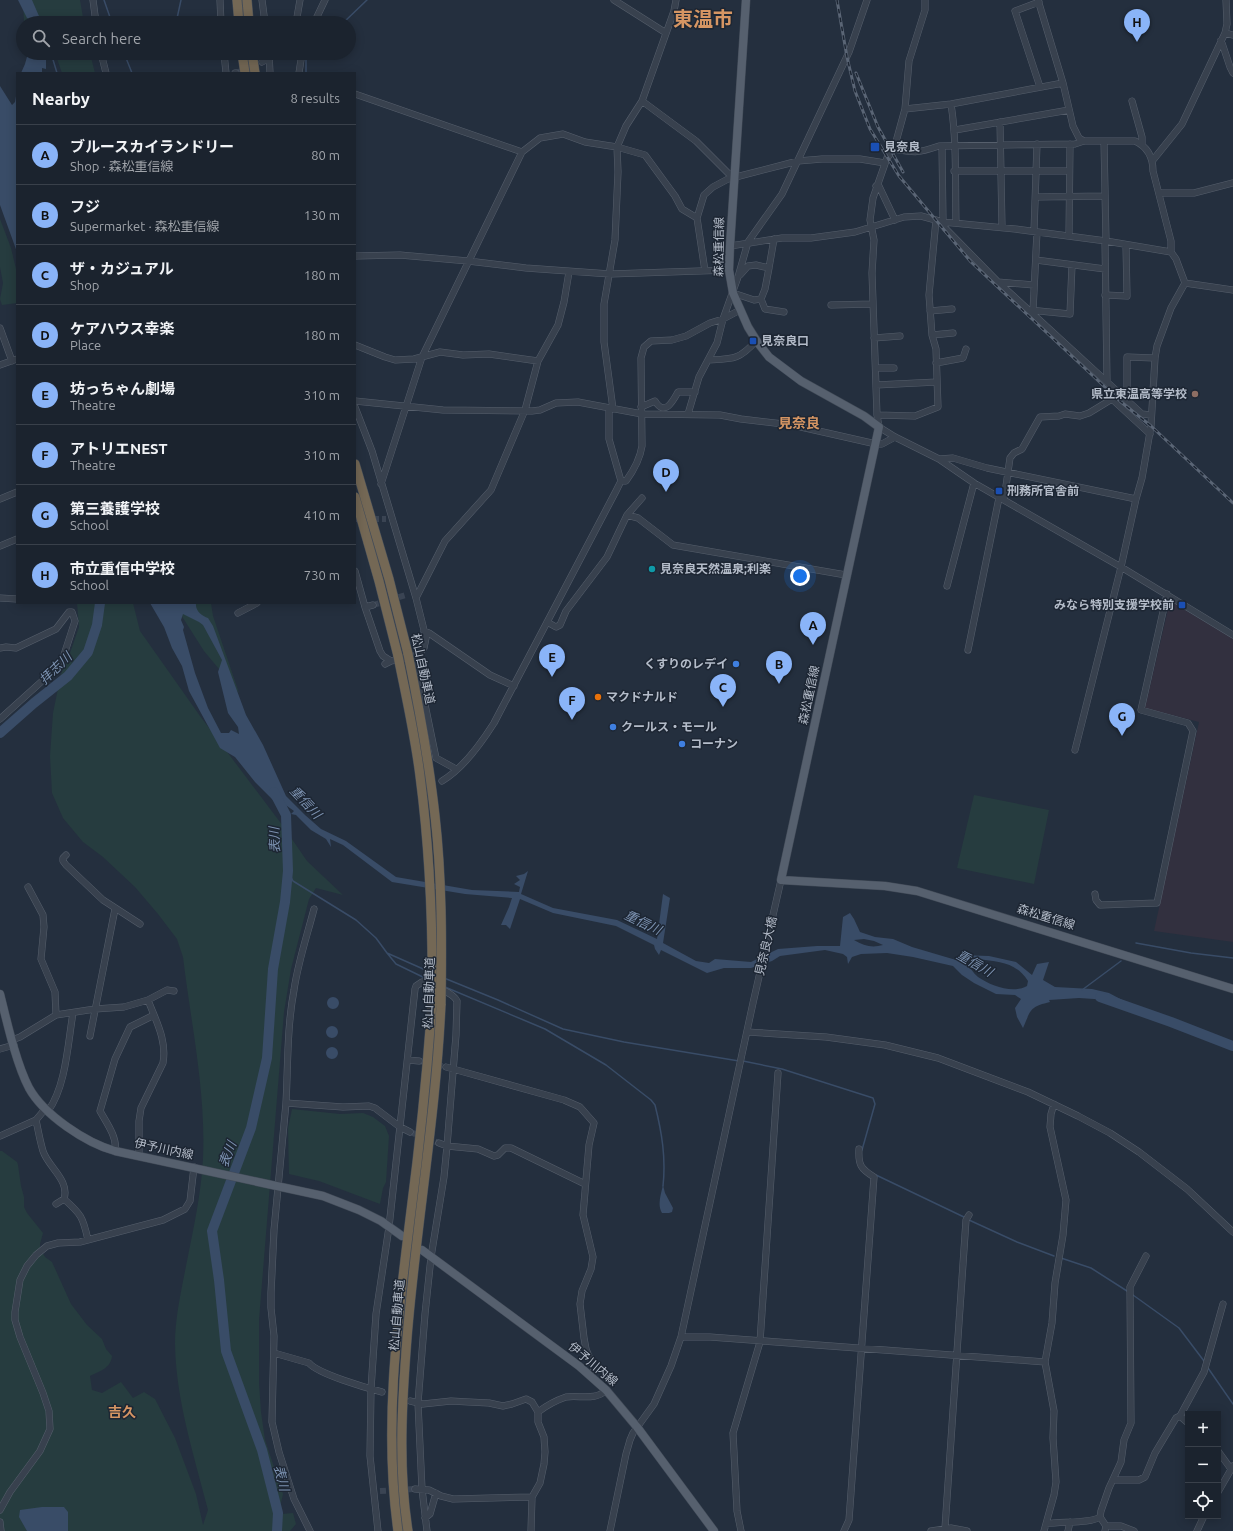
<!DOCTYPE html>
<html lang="en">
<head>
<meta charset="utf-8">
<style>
  body { margin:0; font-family:Ubuntu,"Noto Sans JP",sans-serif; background:#282f3a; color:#f1f3f6 }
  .controls { position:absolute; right:12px; bottom:12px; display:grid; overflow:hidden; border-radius:0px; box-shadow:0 2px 10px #0003 }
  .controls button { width:36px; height:36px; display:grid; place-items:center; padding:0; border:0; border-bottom:1px solid #39404a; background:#1b232e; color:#f1f3f6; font:20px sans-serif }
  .you { position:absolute; left:800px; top:576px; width:14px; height:14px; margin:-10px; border:3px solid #fff; border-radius:50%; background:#1a73e8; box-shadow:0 0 0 6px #1a73e833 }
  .badge { display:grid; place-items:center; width:26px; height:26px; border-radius:50%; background:#8ab4f8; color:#111; font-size:13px; font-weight:700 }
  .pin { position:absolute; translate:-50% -33px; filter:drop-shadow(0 1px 2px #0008) }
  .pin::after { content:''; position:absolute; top:21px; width:14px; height:12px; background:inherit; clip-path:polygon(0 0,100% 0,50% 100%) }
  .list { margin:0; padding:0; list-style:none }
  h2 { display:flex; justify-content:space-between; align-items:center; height:52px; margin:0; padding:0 16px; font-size:17px }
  h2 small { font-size:13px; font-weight:400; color:#a0a4aa }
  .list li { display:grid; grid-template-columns:26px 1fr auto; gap:12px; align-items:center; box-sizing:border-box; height:60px; padding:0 16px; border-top:1px solid #39404a }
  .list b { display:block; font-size:15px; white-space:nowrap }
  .list p { margin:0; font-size:13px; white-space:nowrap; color:#a0a4aa }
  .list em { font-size:13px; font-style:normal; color:#a0a4aa }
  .icon { flex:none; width:22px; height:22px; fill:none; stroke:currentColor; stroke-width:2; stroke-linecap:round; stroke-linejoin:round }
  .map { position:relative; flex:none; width:1233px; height:1531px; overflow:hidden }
  .search { position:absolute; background:#1b232e; box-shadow:0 2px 10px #0003; left:16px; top:16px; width:340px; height:44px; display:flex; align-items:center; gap:10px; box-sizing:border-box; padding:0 14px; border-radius:22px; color:#a0a4aa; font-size:15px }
  .panel { position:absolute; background:#1b232e; box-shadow:0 2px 10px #0003; left:16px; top:72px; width:340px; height:532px; border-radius:0px }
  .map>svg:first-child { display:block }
  .medical { fill:#32303f }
  .green { fill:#263c3f }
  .water { fill:#394c67; fill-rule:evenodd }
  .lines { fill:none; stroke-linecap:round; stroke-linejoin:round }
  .stream { stroke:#394c67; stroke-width:1.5 }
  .river { stroke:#394c67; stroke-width:10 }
  .minor-tunnel { stroke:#3a4453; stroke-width:6; stroke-dasharray:6 3; stroke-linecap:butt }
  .minor-casing { stroke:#565f6c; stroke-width:7 }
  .major-casing { stroke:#414a57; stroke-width:9 }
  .highway-casing { stroke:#434c59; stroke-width:10 }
  .minor { stroke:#38414e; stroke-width:6 }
  .major { stroke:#56606e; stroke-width:8 }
  .highway { stroke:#746855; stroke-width:9 }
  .rail-casing { stroke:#5a6575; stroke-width:3 }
  .rail { stroke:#1d2633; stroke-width:1.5; stroke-dasharray:4.5; stroke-linecap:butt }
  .highway-bridge-casing { stroke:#434c59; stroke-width:10; stroke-linecap:butt }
  .highway-bridge { stroke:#746855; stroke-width:9 }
  .transit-dot { fill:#1a4fb4; stroke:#1d2633; stroke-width:1.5 }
  .education-dot { fill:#8d6e63; stroke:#1d2633; stroke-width:1.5 }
  .culture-dot { fill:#0f9aa8; stroke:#1d2633; stroke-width:1.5 }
  .shop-dot { fill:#3f7fe0; stroke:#1d2633; stroke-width:1.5 }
  .food-dot { fill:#e8710a; stroke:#1d2633; stroke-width:1.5 }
  .labels { text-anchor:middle; stroke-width:3; stroke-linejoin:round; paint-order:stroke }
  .poi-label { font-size:12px; font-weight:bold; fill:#b4bcc9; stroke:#1d2633; text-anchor:start }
  .street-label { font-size:12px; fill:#b4bcc9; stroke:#1d2633 }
  .water-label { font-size:13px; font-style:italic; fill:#7c92b1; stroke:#1d2633 }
  .quarter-label { font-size:14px; font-weight:bold; fill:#d59563; stroke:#1d2633 }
  .town-label { font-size:20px; font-weight:bold; fill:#d59563; stroke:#1d2633 }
</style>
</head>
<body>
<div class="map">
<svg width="1233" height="1531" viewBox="0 0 1233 1531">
  <rect width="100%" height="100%" fill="#242f3e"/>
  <path class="medical" d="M1170,601l63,38v303l-79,-11 45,-209 -54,-14z"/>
  <path class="green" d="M23,0h57l4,23h-58l-2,-1z
    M55,53h35l5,20h-33z
    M0,219l11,29 6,25v30l-15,2 -2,-6 3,-16 -3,-16z
    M77,603h56l7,28 60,85 83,110 24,35 36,34 -27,-7 -7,11 -18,70 -7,43 -25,308v63l2,29 4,28 18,54 -3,13 2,7 11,-1 3,11 -6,7h-290v-380h2l15,11 1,3 3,21 3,11v10l3,6 16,20 -3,11v4l5,9 7,5 19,42 16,21 15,14 4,10 6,7c-1,12 -12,15 -22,20l2,14 10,3 19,-11 12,16 11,-6 11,7 20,39 21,56 7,31 5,-15c-14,-55 -32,-109 -33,-166 0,-26 6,-52 11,-78 7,-35 15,-71 17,-107 3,-68 -12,-135 -20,-202l-6,-18 -19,-25 -23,-27 -32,-30 -20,-15 -20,-24 -11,-25 -2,-37 3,-43 8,-39 9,-21 9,-26z
    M174,603h37l2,13 26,77 -35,-42 -28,-44z
    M974,795l75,15 -15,74 -77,-16z
    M292,1109l48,5 23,-1 10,4 12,9 4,10 -3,46 -3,6 -3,16 -61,-23 -30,-7 -1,-46z"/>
  <path class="water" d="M18,0h14l10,23h-9l-1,-3 -5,-2z
    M28,53h18v16l-4,-1v5h-21l4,-9z
    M0,86l12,19 3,-3 2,-12v162l-17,-47z
    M150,603h46c-1,8 6,13 12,15l5,8 33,89 17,30 23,51 19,19 16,14 25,12 50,36 76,13 47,2 1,-5 -6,-3 6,-4 -4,-4 8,-2 4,-3 -7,23 32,14 64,12 40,19 6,-45 7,4 -7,45 33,18 13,2 6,-4 36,3 27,-13 39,-3h23l3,-29 7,-4 4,6 6,13 15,5 18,2 19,8 44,13 4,-5 29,1 27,6 16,13 5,-11 12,-2 -6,18 12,7 37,2 17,4 15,8 -45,-3 -30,2 1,2c-21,5 -19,8 -27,26l-6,-11 -2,-9 6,-9 -6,-4 -19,-1 -22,-11 -12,-8 -9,-9 -40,-9 -26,-4 -26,1 -9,3 -4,7 -1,-7 -4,-3 -18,-4 -45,6 -8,5 -21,7h-27l-17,5 -46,-23 -2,5 -4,-6 -1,-4 -38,-19 -63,-13 -33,-14 -10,30 -4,-4h-5l8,-18 3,-9 -47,-4 -73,-12 -49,-37 -13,-6 1,8 -5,-8 -15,-9 -15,-15 -5,-1 3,-3 -7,-5 -12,-4 -20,-20 -20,-25 -15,-9 -31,-57 -7,-25 -10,-18 -8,-21zM183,614l16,8 4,3 19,35 -4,12 10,41 10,14 1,7 -8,-4 -2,3h-8l-13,-25 -13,-35 -12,-43 1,-3 -3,-7zM864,939l10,2 9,4c-11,3 -19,1 -29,-5zM978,959c21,3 38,3 50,22l-1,5c-14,8 -36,0 -49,-9 -5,-4 -8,-10 -12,-15z
    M327 1003a6 6 0 1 1 12 0a6 6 0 1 1-12 0Z
    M326 1032a6 6 0 1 1 12 0a6 6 0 1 1-12 0Z
    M326 1053a6 6 0 1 1 12 0a6 6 0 1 1-12 0Z
    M663,1185l2,8 8,15 -1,4 -3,1h-7c-5,-8 -1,-19 1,-28z
    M42,1507h22l4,5v19h-41l-8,-14 1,-7z"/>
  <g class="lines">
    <path class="stream" d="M104,0l8,23
      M176,23l5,-23
      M343,23l24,-23
      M51,53l6,20
      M124,53l8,20
      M306,73v-13l2,-7
      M288,871l5,10 63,39 20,18 11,15 43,19
      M1136,943l55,10 42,5
      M387,953l9,11 33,16
      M444,978l54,22 65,29 61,13 115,19
      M445,987l100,42 61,36 45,35 4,5c7,28 11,53 8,81
      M1082,990l39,-29
      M743,1061l39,8 91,29 2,6 -13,46
      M876,1175l90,43
      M969,1220l48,22 37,14
      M1061,1258l30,10 36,23
      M1133,1295l46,33 25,33
      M1208,1368l25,36"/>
    <path class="river" d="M0,733l34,-30 34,-27 20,-24 9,-27 3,-22
      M274,792l12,23 2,56 -3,31 -12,67 -6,89 -16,70 -39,103 7,49 7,71 36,99 16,63 -1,18
      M1100,997l71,25 62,24"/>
    <path class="minor-tunnel" d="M236,73l26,-11
      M355,519h31
      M373,605l33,-10
      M419,1061l27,6
      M410,1132l29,11
      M380,1491l35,-2"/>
    <defs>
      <path id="minor" d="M93,0l3,23
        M220,0l1,23
        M262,0l3,23
        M614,0l52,33
        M925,0v10l-16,51 -4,48 -11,40 -7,9 -14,40 -3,22 4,20 -2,33 5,142 2,12 16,10 44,22 35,24 147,84 112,68
        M1038,0l25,83 10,43 6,12 5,3
        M1039,2l-24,9 25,76
        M296,23l4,-23
        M314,23l11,-23
        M1225,33l8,2
        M1221,40l9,27 3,6
        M101,53l5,20
        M224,53l2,20
        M269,53l1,20
        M262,62l17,-9
        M235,73h1
        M299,73l3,-20
        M355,94l167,58
        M642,101l54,40 32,32 6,4
        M1132,101l10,36v7
        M951,104c6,38 4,80 5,119
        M905,109l46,-5 112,-21
        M1000,122l2,105
        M955,130l114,-20
        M1104,141l2,100
        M942,146l1,76 2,6 53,54 109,100 35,32 9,1
        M894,149c22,4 24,4 45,-3l136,-2 9,-3h51c13,6 18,16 18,30l18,70v11l5,7 9,24 48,7
        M1153,160l29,-36 43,-91 2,-9 -1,-24
        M954,171h115
        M876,186l2,-2 17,36
        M1159,193h35l39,-10
        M1036,197l69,-1
        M697,218l7,-23 9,-8 15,-8 70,-18 24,-2h38l25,4
        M1034,231l3,-87
        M1069,236l1,-92
        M1105,240l2,142
        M730,246l52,-8h29l44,-6 49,-15 17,-1 22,6 72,7 91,12 65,11
        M355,256l45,-1 68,6 58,7 84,6 119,-4
        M1036,260l69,9
        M740,275l8,-9 8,-1 13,3 5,-29
        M998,282l36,3
        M733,293l21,7 7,-1 4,10 19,3
        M1105,295l22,1 -1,-51
        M761,299l4,-10 4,-21
        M831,305l42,-1
        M1029,310l41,4 2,-49
        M930,311l22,-2
        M1033,311l4,-79
        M0,328l12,33
        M932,335l21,-2
        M874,338l26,-2
        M355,345l30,12 10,3 19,-1 26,-7 23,3 26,-1 49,7
        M708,360c25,-1 31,0 48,-19
        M936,363l27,-5 3,-9
        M0,365l17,-6
        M876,368h18
        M876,385l61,-3
        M355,401l88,9 89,1 8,-1 16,-7 22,-1 64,12 78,1 21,4 51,6 84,19h6l13,-7
        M1127,401v-44l28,1
        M355,407l17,44 44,147 10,40 -2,10 -3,4 -6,4 -24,5 -6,3
        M641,407l14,-6c10,16 18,0 23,-9h17
        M613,409l-9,-67v-38l11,-64 3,-68 -1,-25 9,-21 16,-25 32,-90 2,-11
        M688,414l11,-37 18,-34 6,-24 15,-42 10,-35 34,-48 67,-142 18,-52
        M877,415l38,1 23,-9 -2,-58 -4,-14 -3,-40 7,-75
        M939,459l14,-1 34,10 149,31
        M621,481h5c8,-11 14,-22 16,-35l-1,-88 3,-11 7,-6 21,-1 14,-4 24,-13 13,-4 17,-9
        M381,484l41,-127 100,-205 18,-14 23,-4 22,8 32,5 28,8 30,41 7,13 15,9 8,53
        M0,499l17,-7
        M1004,500l6,-42 4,-5 8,-4 18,-32 19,-1 6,-2 15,2 9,-3 23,-14 38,35
        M627,515l11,3 35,27 173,30
        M0,546l17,-7
        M355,571l10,36 15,44 3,5 8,5
        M947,586l27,-103
        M0,598l17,1
        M416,598l29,-57 46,-51 34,-80 13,-49 20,-36 6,-23 5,-30
        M365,607l8,-2
        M238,613l19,-10
        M547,622l9,5 4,-2 6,-14 41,-54 20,-42 15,-17
        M424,631l5,2 61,42 24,11
        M0,648l6,-1 10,1 40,-19 13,-17h3l3,9 -14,43 -61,55
        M968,650l31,-152
        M415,656l21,102 20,11
        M1075,750l46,-183 15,-68 6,-21 9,-52 4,-68 2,-12 14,-38 14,-25
        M442,781c20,-12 40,-39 52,-58l122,-232 5,-10 -12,-42v-31
        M66,855l-3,3v3l3,4 37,35 37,24
        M28,887l15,28 1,12 -3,32 14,33 1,23
        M1095,894l1,6 4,5 57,-2 36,-172 -5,-8 -47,-13 26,-116
        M747,1032l79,5 59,8 53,13 90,34 50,24 32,17 29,19 48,37 46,43
        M90,1036l25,-127
        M12,1040l8,-3 36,-22 39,-6 29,-2 24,-7 19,-10 7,1
        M0,1049l14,-4
        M408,1060l11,1
        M446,1067l118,33 16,7 14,16 -5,22 -6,70 10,42 -2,12 -9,22 -2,13 4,34 2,11 8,20 -3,7
        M286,1103c2,-38 1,-76 8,-113 4,-28 13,-54 20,-81
        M48,1111c18,-24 20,-69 25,-98
        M36,1120c2,10 4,21 7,31 5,16 27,29 21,48l-8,5
        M0,1136l36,-16 10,-12
        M439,1143l8,3 31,3 16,7 4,-1 7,-7h6l74,36
        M115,1151c3,-13 -9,-29 -15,-40l15,-52 15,-32 24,-12
        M139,1156v-35l2,-13 22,-45c4,-23 -7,-42 -15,-63
        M64,1199c17,15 19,18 24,41
        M681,1337h29l335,25
        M274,1353l35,10c9,11 58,25 73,29
        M410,1401l13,3 28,-3 18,1 20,1 14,3 9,-2 14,-5 6,3 6,10
        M1180,1416l8,7
        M1218,1451l13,18
        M1113,1480h26l6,-3 10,-24 21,-35 4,-2 24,-44 19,-68
        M415,1489l14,1 12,6 12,3 79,-2
        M1218,1492l15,-26
        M0,1510l10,-18 30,-41 10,-22 -1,-18 -6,-18 -23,-56 -5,-17v-8l5,-32 7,-14 9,-11 11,-9 11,-3 22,-1 83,-22 22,-11 5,-8 4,-34
        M425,1518l5,-4 6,-21
        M0,1522l1,9
        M1046,1524c14,-3 44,0 54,-7
        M1106,1526h15l13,5
        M945,1528l21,-308 3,-5
        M310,1531l-16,-32 -15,-47 -7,-30 2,-86 -3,-28v-15l3,-63 12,-127 57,4 26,-1 6,2 25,19 10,5
        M378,1531l-8,-75 1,-67 5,-75 13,-87 26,-238 1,-3 6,-4c8,2 32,11 35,19l-1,34 -9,111 -3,31 -13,80 -6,57 -7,89 4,86 5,42
        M531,1531l1,-34 8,-14 4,-19 1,-12 -1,-15 -6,-15v-10c8,-6 19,-12 28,-15 14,-2 30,4 40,-7
        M610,1531l16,-77 4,-14 3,-7 21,-29 17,-38 10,-29 72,-334 28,-123
        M741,1531l-4,-20 -4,-78 27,-91 18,-269
        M844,1531l5,-11 25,-343c-13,-8 -16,-12 -15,-28
        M931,1531l20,-3 16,3
        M1044,1531l10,-36 2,-13 -3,-44 1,-27 -9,-49 7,-39 3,-40 8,-48 3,-35 -16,-73 1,-13 3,-10
        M1068,1531l2,-9
        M1105,1531l1,-5 -6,-9 1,-6 8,-23 12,-26 3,-22 7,-17 -1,-136 16,-31
        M1197,1531l7,-15"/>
      <path id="major" d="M746,0l-16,246 -1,24 4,23 15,34 10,16 11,14 32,24 63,35 15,11 -98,453 104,6 32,5 316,98
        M0,994c7,28 16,69 29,94 15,27 57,55 86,63l208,45 36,14 22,11 21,15
        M422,1250l157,116 27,24 31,37 77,104"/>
      <path id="highway" d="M237,0l2,23
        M247,0l2,23
        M242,53l3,20
        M252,53l3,20
        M355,464l34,115 19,75
        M355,497l24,84 19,75
        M398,1531c-15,-106 0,-215 13,-320 9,-69 16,-138 21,-208
        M408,1531c-10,-63 -6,-129 -1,-193 9,-112 29,-222 34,-334"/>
    </defs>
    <use href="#minor" class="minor-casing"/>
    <use href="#major" class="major-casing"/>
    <use href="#highway" class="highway-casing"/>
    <use href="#minor" class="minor"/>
    <use href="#major" class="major"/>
    <use href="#highway" class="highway"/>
    <defs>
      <path id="rail" d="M837,0l10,57 8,34 15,38 29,47 72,86 150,140 30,24 82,77
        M856,73l22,54 25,45"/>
    </defs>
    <use href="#rail" class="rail-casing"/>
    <use href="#rail" class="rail"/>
    <defs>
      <path id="highway-bridge" d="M408,654c11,53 21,107 27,162 7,62 7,125 6,188
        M398,656c8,40 17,79 22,120 10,76 13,151 12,227"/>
    </defs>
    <use href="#highway-bridge" class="highway-bridge-casing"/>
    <use href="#highway-bridge" class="highway-bridge"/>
  </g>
  <g class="transit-dot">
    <rect x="870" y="142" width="10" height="10" rx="2"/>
    <rect x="749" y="337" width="8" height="8" rx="2"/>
    <rect x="995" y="487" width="8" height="8" rx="2"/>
    <rect x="1178" y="601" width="8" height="8" rx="2"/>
  </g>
  <circle class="education-dot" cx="1195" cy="394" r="4"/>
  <circle class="culture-dot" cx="652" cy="569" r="4"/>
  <g class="shop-dot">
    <circle cx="736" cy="664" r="4"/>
    <circle cx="613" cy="727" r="4"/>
    <circle cx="682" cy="744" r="4"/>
  </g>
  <circle class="food-dot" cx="598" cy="697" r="4"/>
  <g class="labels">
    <g class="poi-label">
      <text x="884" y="151">見奈良</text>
      <text x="761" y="345">見奈良口</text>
      <text x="1187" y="398" text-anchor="end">県立東温高等学校</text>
      <text x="1007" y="495">刑務所官舎前</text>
      <text x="660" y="573">見奈良天然温泉;利楽</text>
      <text x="1174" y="609" text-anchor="end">みなら特別支援学校前</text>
      <text x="728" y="668" text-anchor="end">くすりのレデイ</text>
      <text x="606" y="701">マクドナルド</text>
      <text x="621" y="731">クールス・モール</text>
      <text x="690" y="748">コーナン</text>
    </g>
    <g class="street-label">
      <text transform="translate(719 247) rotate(-89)" y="4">森松重信線</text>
      <text transform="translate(423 669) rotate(78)" y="4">松山自動車道</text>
      <text transform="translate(809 695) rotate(-78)" y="4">森松重信線</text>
      <text transform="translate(1046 917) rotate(17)" y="4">森松重信線</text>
      <text transform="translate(766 946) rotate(-77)" y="4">見奈良大橋</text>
      <text transform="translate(429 993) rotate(-88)" y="4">松山自動車道</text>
      <text transform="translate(164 1149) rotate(12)" y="4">伊予川内線</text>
      <text transform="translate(397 1315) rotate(-85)" y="4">松山自動車道</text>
      <text transform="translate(593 1364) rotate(40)" y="4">伊予川内線</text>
    </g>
    <g class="water-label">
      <text transform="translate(55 668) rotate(-44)" y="5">拝志川</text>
      <text transform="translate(306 802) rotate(47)" y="5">重信川</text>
      <text transform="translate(274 840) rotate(-92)" y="5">表川</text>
      <text transform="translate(643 922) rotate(26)" y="5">重信川</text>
      <text transform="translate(975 963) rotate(30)" y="5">重信川</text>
      <text transform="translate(227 1154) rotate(-69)" y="5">表川</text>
      <text transform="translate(282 1478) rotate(76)" y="5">表川</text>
    </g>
    <g class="quarter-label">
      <text x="799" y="428">見奈良</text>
      <text x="122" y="1417">吉久</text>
    </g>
    <g class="town-label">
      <text x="703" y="26">東温市</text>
    </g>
  </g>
</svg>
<div class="controls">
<button>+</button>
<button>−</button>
<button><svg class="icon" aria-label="locate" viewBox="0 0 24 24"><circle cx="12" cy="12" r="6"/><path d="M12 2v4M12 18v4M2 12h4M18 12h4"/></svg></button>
</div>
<div class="you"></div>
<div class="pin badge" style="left:813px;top:645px">A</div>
<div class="pin badge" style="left:779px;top:684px">B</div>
<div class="pin badge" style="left:723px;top:707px">C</div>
<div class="pin badge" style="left:666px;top:492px">D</div>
<div class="pin badge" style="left:552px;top:677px">E</div>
<div class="pin badge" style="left:572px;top:720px">F</div>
<div class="pin badge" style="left:1122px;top:736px">G</div>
<div class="pin badge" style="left:1137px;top:42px">H</div>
<div class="search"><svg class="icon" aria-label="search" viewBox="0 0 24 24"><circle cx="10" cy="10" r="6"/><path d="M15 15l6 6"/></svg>Search here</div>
<section class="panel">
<h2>Nearby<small>8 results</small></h2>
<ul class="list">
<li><span class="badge">A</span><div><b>ブルースカイランドリー</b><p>Shop · 森松重信線</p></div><em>80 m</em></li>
<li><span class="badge">B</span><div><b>フジ</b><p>Supermarket · 森松重信線</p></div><em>130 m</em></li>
<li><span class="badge">C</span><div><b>ザ・カジュアル</b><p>Shop</p></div><em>180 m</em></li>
<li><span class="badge">D</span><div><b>ケアハウス幸楽</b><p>Place</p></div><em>180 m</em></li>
<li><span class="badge">E</span><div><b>坊っちゃん劇場</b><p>Theatre</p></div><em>310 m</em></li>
<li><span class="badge">F</span><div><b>アトリエNEST</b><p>Theatre</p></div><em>310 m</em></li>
<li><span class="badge">G</span><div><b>第三養護学校</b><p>School</p></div><em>410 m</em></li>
<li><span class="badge">H</span><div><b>市立重信中学校</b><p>School</p></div><em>730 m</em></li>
</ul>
</section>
</div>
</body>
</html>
